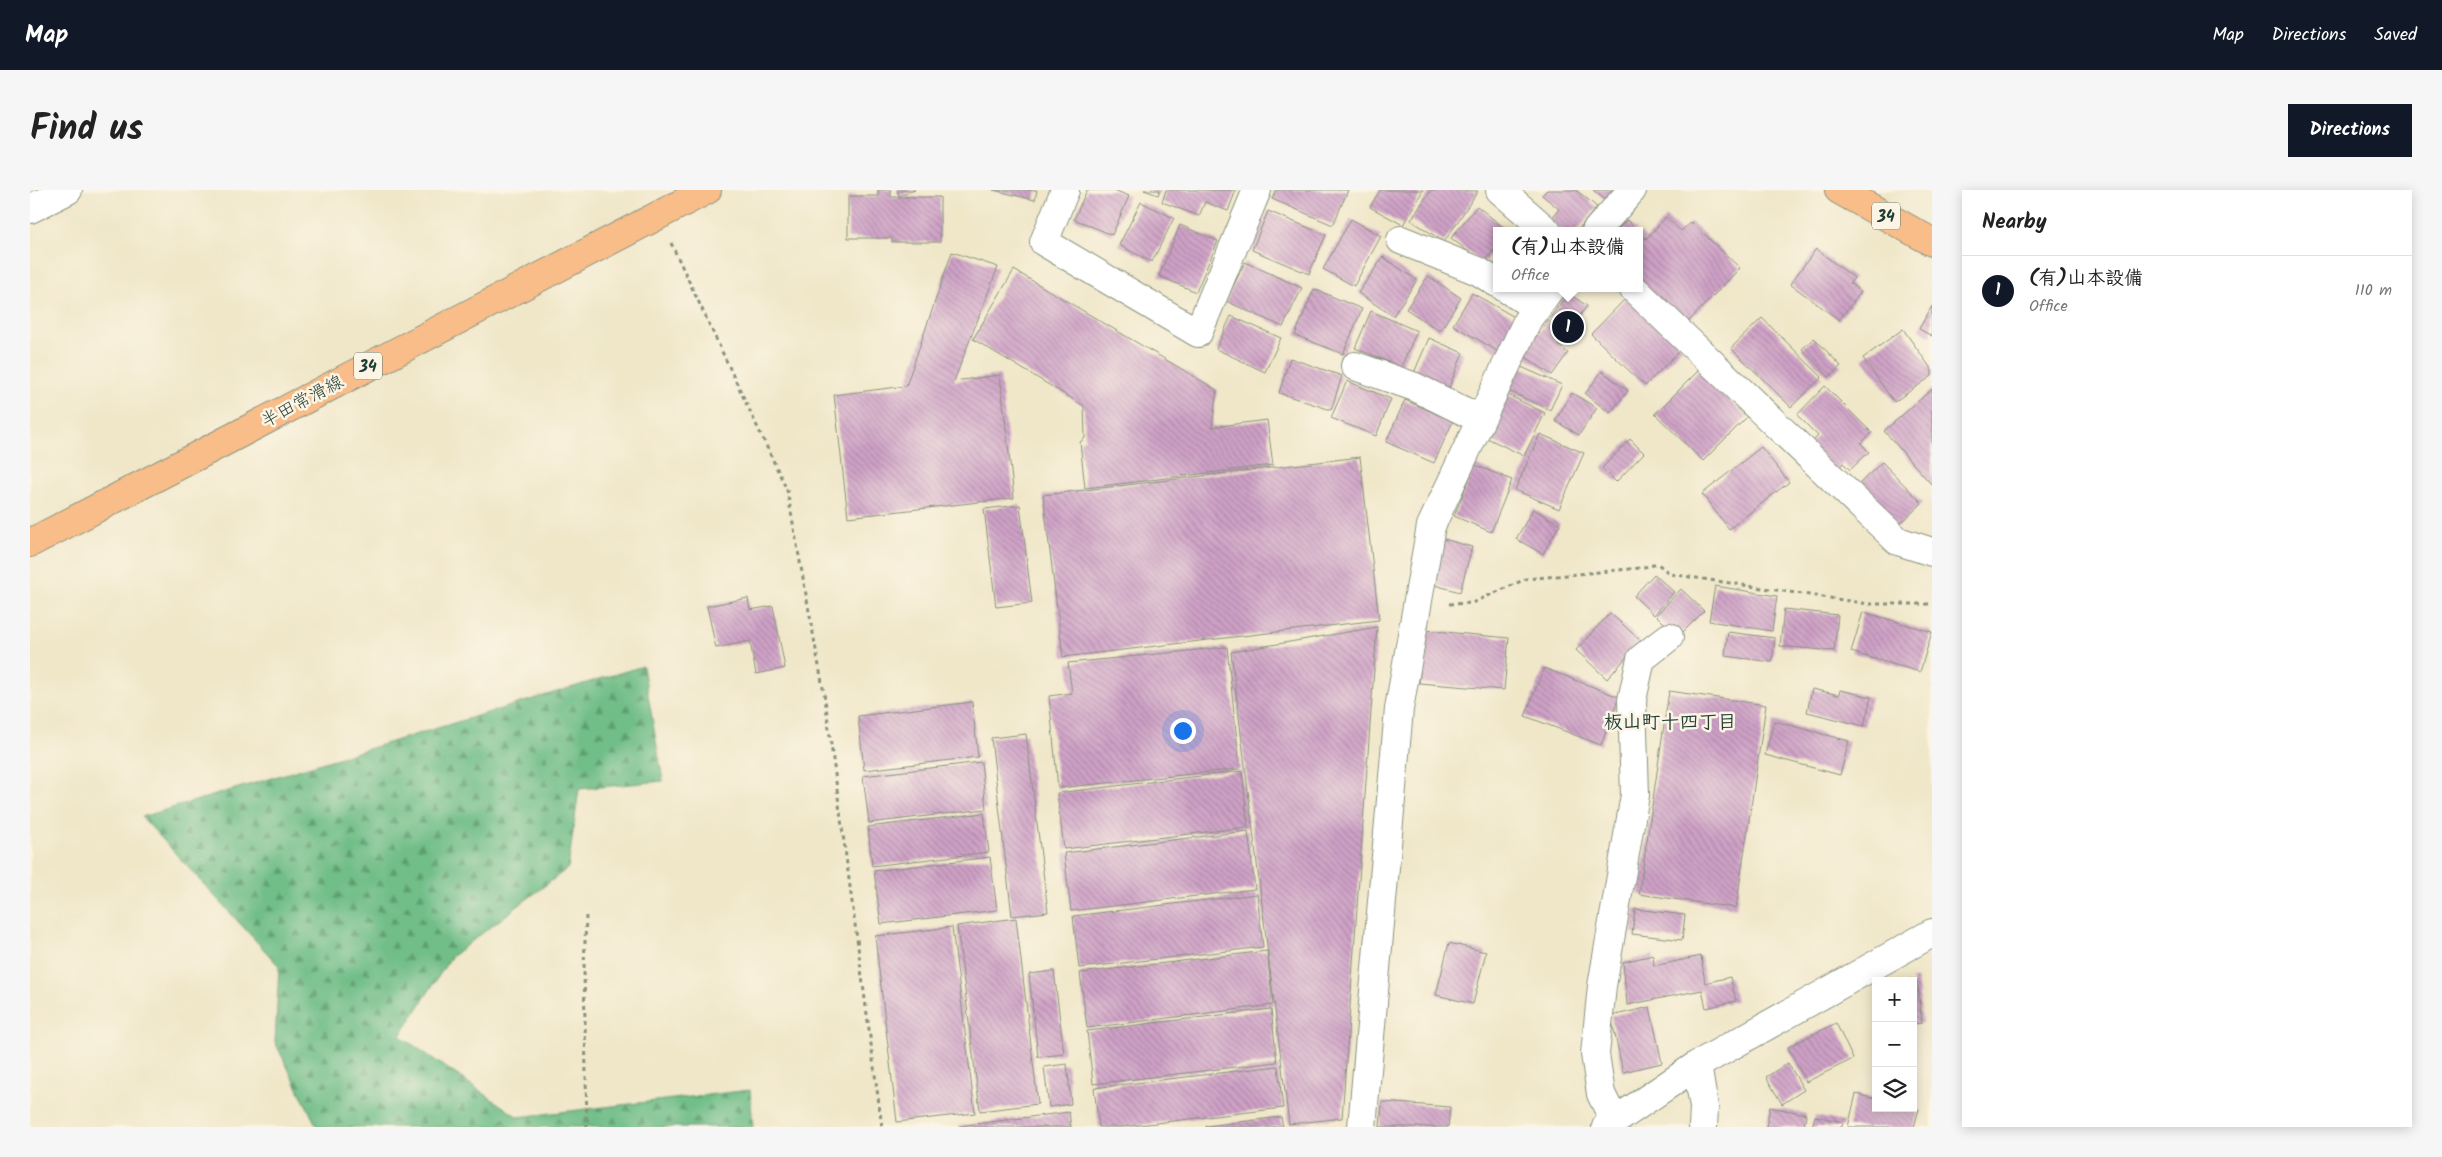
<!DOCTYPE html>
<html lang="en">
<head>
<meta charset="utf-8">
<style>
  body { margin:0; font-family:Kalam,"Klee One",sans-serif; background:#f6f6f6; color:#222 }
  .controls { position:absolute; right:15px; bottom:15px; display:grid; overflow:hidden; border-radius:0px; box-shadow:0 2px 12px #0003 }
  .controls button { width:45px; height:45px; display:grid; place-items:center; padding:0; border:0; border-bottom:1px solid #e0e0e0; background:#fff; color:#222; font:25px sans-serif }
  .you { position:absolute; left:1152px; top:540px; width:18px; height:18px; margin:-12px; border:4px solid #fff; border-radius:50%; background:#1a73e8; box-shadow:0 0 0 8px #1a73e833 }
  .badge { display:grid; place-items:center; width:32px; height:32px; border-radius:50%; background:#111827; color:#fff; font-size:16px; font-weight:700 }
  .pin { position:absolute; translate:-50% -50%; border:2px solid #fff; box-shadow:0 1px 5px #0006 }
  .popup { position:absolute; left:1463px; top:37px; width:150px; height:65px; box-sizing:border-box; display:grid; place-content:center; border-radius:0px; background:#fff; filter:drop-shadow(0 1px 4px #0005); font-size:16px; white-space:nowrap; color:#767676 }
  .popup b { font-size:19px; color:#222 }
  .popup::after { content:''; position:absolute; left:50%; top:100%; margin-left:-10px; border:10px solid transparent; border-top-color:#fff }
  .list { margin:0; padding:0; list-style:none }
  h2 { display:flex; justify-content:space-between; align-items:center; height:65px; margin:0; padding:0 20px; font-size:21px }
  h2 small { font-size:16px; font-weight:400; color:#767676 }
  .list li { display:grid; grid-template-columns:32px 1fr auto; gap:15px; align-items:center; box-sizing:border-box; height:70px; padding:0 20px; border-top:1px solid #e0e0e0 }
  .list b { display:block; font-size:19px; white-space:nowrap }
  .list p { margin:0; font-size:16px; white-space:nowrap; color:#767676 }
  .list em { font-size:16px; font-style:normal; color:#767676 }
  .icon { flex:none; width:28px; height:28px; fill:none; stroke:currentColor; stroke-width:2; stroke-linecap:round; stroke-linejoin:round }
  .map { position:relative; flex:none; width:1902px; height:937px; overflow:hidden; border-radius:0px }
  header { display:flex; align-items:center; gap:30px; box-sizing:border-box; height:70px; padding:0 25px; background:#111827; color:#fff }
  header strong { font-size:24px }
  nav { display:flex; gap:28px; margin-inline-start:auto; font-size:18px }
  .intro { display:flex; align-items:center; justify-content:space-between; box-sizing:border-box; height:120px; padding:0 30px }
  h1 { margin:0; font-size:35px }
  .button { padding:12px 22px; border-radius:0px; background:#111827; color:#fff; font-size:18px; font-weight:700 }
  main { display:flex; gap:30px; padding:0 30px }
  aside { flex:1; background:#fff; border-radius:0px; box-shadow:0 2px 12px #0003 }
  .map>svg:first-child { display:block }
  .forest { fill:url(#forest-firs); stroke:#487e5e }
  .building { fill:url(#building-back-hatch) }
  .lines { fill:none; stroke-linecap:round; stroke-linejoin:round }
  .street-casing { stroke:#88927e; stroke-width:30 }
  .primary-casing { stroke:#88927e; stroke-width:30 }
  .path { stroke:#88927e; stroke-width:3; stroke-dasharray:4 4; stroke-linecap:butt }
  .street { stroke:#fff; stroke-width:28 }
  .primary { stroke:#f8bd89; stroke-width:28 }
  .labels { text-anchor:middle; stroke-width:5; stroke-linejoin:round; paint-order:stroke }
  .shield { fill:#fcf5e5; stroke:#617469; stroke-width:1 }
  .shield-label { font-size:16px; font-weight:bold; fill:#1f3d34 }
  .street-label { font-size:18px; fill:#1f3d34; stroke:#fcf5e5 }
  .neighbourhood-label { font-size:19px; font-weight:bold; fill:#1f3d34; stroke:#fcf5e5 }
</style>
</head>
<body>
<header>
<strong>Map</strong>
<nav><a>Map</a><a>Directions</a><a>Saved</a></nav>
</header>
<div class="intro"><h1>Find us</h1><a class="button">Directions</a></div>
<main>
<div class="map">
<svg width="1902" height="937" viewBox="0 0 1902 937">
  <defs>
    <pattern id="forest-firs" width="22" height="20" patternUnits="userSpaceOnUse" patternTransform="scale(1.25)"><rect width="22" height="20" fill="#71be88"/><path d="M5 1l3.5 6h-7zM16 11l3.5 6h-7z" fill="#5c9c70"/></pattern>
    <pattern id="building-back-hatch" width="6" height="6" patternUnits="userSpaceOnUse" patternTransform="scale(1.25)"><rect width="6" height="6" fill="#cfa1c7"/><path d="M-1 5l2 2M0 0l6 6M5-1l2 2" fill="none" stroke="#a784a2"/></pattern>
  </defs>
  <rect width="100%" height="100%" fill="#fcf5e5"/>
  <filter id="ink" filterUnits="userSpaceOnUse"><feTurbulence type="fractalNoise" baseFrequency=".02" numOctaves="2"/><feDisplacementMap in="SourceGraphic" scale="10" xChannelSelector="R" yChannelSelector="G"/><feConvolveMatrix kernelMatrix="1 2 1 2 8 2 1 2 1" color-interpolation-filters="sRGB"/></filter>
  <filter id="wash" filterUnits="userSpaceOnUse"><feTurbulence type="fractalNoise" baseFrequency=".0096" numOctaves="4" result="noise"/><feDisplacementMap in="SourceGraphic" scale="20" xChannelSelector="R" yChannelSelector="G"/><feGaussianBlur stdDeviation="1.12" result="paint"/><feColorMatrix in="noise" values="0 0 0 0 0 0 0 0 0 0 0 0 0 0 0 0 0 1.4 0 .05"/><feComposite in="paint" operator="in"/></filter>
  <g filter="url(#wash)">
    <rect width="100%" height="100%" fill="#f0e7c9"/>
    <path class="forest" d="M613,476l20,115 -84,8 -11,79 -117,89 -51,79 118,81 232,-27 3,37h-436l-42,-85 4,-76 -137,-149z"/>
    <g id="blocks">
      <path class="building" d="M848,0h13v7h49v45h-48v-4h-44v-42h30z
        M867,0h18l-16,6z
        M963,0h44l-2,10z
        M1057,0h27l15,6 -17,39 -38,-16z
        M1114,0h16l-2,5z
        M1136,0h70l-8,21 -23,-9 -6,14 -37,-14z
        M1246,0h72l-15,35 -61,-26z
        M1350,0h43l-20,35 -33,-18z
        M1401,0l47,1 -34,51 -33,-22z
        M1517,0h29l21,17 -20,24h-14l-13,-11 9,-11 -17,-14z
        M1563,0h25l-10,12z
        M1111,12l33,16 -22,44 -33,-17z
        M1447,16l31,25h-11v16l-14,16 -32,-25z
        M1238,21l58,24 -17,39 -57,-24z
        M1636,27l15,14 10,-9 49,46 -55,57 -46,-43v-50l7,7z
        M1321,29l30,17 -27,50 -31,-17z
        M1597,30l10,11h-21z
        M1150,35l38,16 -22,51 -37,-16z
        M1786,59l38,29 -4,5 11,9 -22,28 -49,-36z
        M922,62l46,15 -44,114 46,-6 14,123 -166,19 -14,-122 72,-9z
        M1353,67l34,23 -24,36 -35,-23z
        M1215,72l57,26 -19,39 -57,-26z
        M984,80l203,120 -5,37 55,-7 6,45 -188,23 -5,-46 5,-4 -1,-32 -111,-67z
        M1398,86l33,22 -21,33 -34,-22z
        M1284,99l48,20 -19,45 -48,-19z
        M1442,103l46,26 -19,33 -46,-27z
        M1538,103l19,13 -29,39 10,8 -16,22 -29,-20z
        M1598,106l54,52 -37,38 -54,-52z
        M1902,116v30l-13,-7z
        M1341,121l46,20 -16,36 -46,-19z
        M1201,126l50,22 -16,34 -49,-23z
        M1732,128l60,59 -31,30 -60,-59z
        M1873,139l29,41v6l-38,26 -31,-44z
        M1399,148l34,15 -15,37 -35,-15z
        M1784,148l27,28 -12,11 -27,-28z
        M1260,168l52,18 -11,34 -52,-17z
        M1489,176l43,19 -12,25 -43,-20z
        M1669,180l48,47 -44,44 -48,-47z
        M1572,181l26,20 -18,22 -25,-19z
        M1317,191l44,18 -15,37 -45,-18z
        M1795,196l47,47 -11,10 8,9 -19,18 -7,-7 -8,9 -26,-27 9,-9 -21,-21z
        M1902,199v96l-48,-54z
        M1542,203l25,15 -18,27 -24,-14z
        M1478,205l37,18 -21,43 -37,-18z
        M1375,210l48,21 -19,42 -48,-21z
        M1510,244l44,19 -25,56 -44,-19z
        M1600,249l14,14 -28,29 -14,-14z
        M1731,257l28,35 -60,47 -27,-35z
        M1330,267l19,163 -316,37 -20,-162z
        M1852,272l40,41 -25,24 -40,-41z
        M1445,275l37,15 -21,52 -37,-16z
        M990,315l12,98 -36,4 -12,-98z
        M1503,319l27,15 -17,30 -27,-15z
        M1410,348l32,9 -12,45 -33,-9z
        M1624,384l20,18 -20,23 -20,-19z
        M1685,396l62,10 -5,35 -63,-10z
        M1651,399l23,22 -26,26 -22,-22z
        M718,408l2,12 23,-4 12,62 -29,6 -6,-33 -34,7 -9,-42z
        M1754,419l54,6 -4,36 -54,-5z
        M1833,422l69,20 -12,40 -69,-20z
        M1580,423l31,28 -34,38 -31,-29z
        M1347,437l-35,491 -53,6 -58,-472z
        M1394,440l85,8 -5,52 -85,-7z
        M1698,442l47,6 -3,24 -47,-6z
        M1197,457l13,122 -182,19 -9,-92 23,-3 -4,-30z
        M1514,478l75,29 -18,48 -76,-29z
        M1782,499l27,6 1,-5 31,7 -7,29 -57,-14z
        M1639,501l97,14 -30,203 -97,-14z
        M942,512l6,55 -114,13 -6,-54z
        M1744,531l75,20 -9,34 -75,-20z
        M996,544l22,178 -36,4 -21,-178z
        M951,572l5,47 -117,14 -6,-47z
        M1212,581l6,56 -184,22 -7,-56z
        M954,623l5,39 -117,14 -4,-39z
        M1218,641l7,58 -184,22 -7,-58z
        M960,667l7,53 -116,14 -7,-53z
        M1227,704l6,53 -184,21 -6,-52z
        M1605,719l50,6 -3,25 -50,-6z
        M986,728l22,186 -58,7 -23,-185z
        M922,737l23,186 -78,9 -22,-186z
        M1419,753l37,9 -13,52 -37,-9z
        M1237,761l6,54 -186,23 -7,-55z
        M1623,765l1,11 47,-10 4,27 25,-6 6,24 -30,7 -4,-18 -75,15 -4,-43z
        M1024,781l10,83 -26,3 -9,-83z
        M1879,789h8l5,44 -9,1v-43z
        M1620,817l12,56 -39,9 -12,-56z
        M1241,819l6,53 -184,22 -6,-53z
        M1806,833l17,36 -47,23 -18,-35z
        M1758,873l16,27 -22,14 -16,-27z
        M1037,874l4,40 -22,3 -5,-40z
        M1248,876l5,42 -161,19h-23l-5,-39z
        M1826,904l20,5v9l43,1 -5,18h-66z
        M1352,912l68,5 -2,20h-68z
        M1740,917l36,7 -2,13h-38z
        M1039,922l2,15h-112v-1z
        M1785,926l28,6 -1,5h-30z
        M1251,927l2,10h-77v-1z"/>
    </g>
  </g>
  <g filter="url(#ink)">
    <use href="#blocks" fill-opacity="0" stroke="#88927e" stroke-width="1"/>
    <g class="lines">
      <defs>
        <path id="street" d="M1035,0l-21,52 154,91 59,-143
          M1470,0l47,41
          M0,19l38,-19
          M1566,41l36,-41
          M1371,50l77,31 19,12
          M1475,98l32,20
          M1603,98l265,253 34,11
          M1325,176l60,21 65,32
          M1667,875l7,42 -1,20
          M1585,932l-14,-28 -6,-40 7,-68 33,-191 -3,-95 9,-41 28,-22
          M1332,937l37,-418 32,-183 97,-207 23,-31
          M1576,937l91,-62 235,-132"/>
        <path id="primary" d="M1809,0l93,52
          M0,353l677,-353"/>
      </defs>
      <use href="#street" class="street-casing"/>
      <use href="#primary" class="primary-casing"/>
      <path class="path" d="M641,53l116,247 38,209 57,428
        M1419,414l23,-1 54,-24 114,-11 18,-4 12,10 199,30h63
        M556,726l-2,52 3,159"/>
      <use href="#street" class="street"/>
      <use href="#primary" class="primary"/>
    </g>
  </g>
  <g class="labels">
    <g class="shield">
      <rect x="1842" y="12.5" width="28" height="27" rx="4"/>
      <rect x="324" y="162.5" width="28" height="27" rx="4"/>
    </g>
    <g class="shield-label">
      <text x="1856" y="32">34</text>
      <text x="338" y="182">34</text>
    </g>
    <g class="street-label">
      <text transform="translate(272 211) rotate(-28)" y="6">半田常滑線</text>
    </g>
    <g class="neighbourhood-label">
      <text x="1640" y="538">板山町十四丁目</text>
    </g>
  </g>
</svg>
<div class="controls">
<button>+</button>
<button>−</button>
<button><svg class="icon" aria-label="layers" viewBox="0 0 24 24"><path d="M12 4l9 5-9 5-9-5zM3 14l9 5 9-5"/></svg></button>
</div>
<div class="you"></div>
<div class="pin badge" style="left:1538px;top:137px">1</div>
<div class="popup"><b>(有)山本設備</b>Office</div>
</div>
<aside>
<h2>Nearby<small></small></h2>
<ul class="list">
<li><span class="badge">1</span><div><b>(有)山本設備</b><p>Office</p></div><em>110 m</em></li>
</ul>
</aside>
</main>
</body>
</html>
